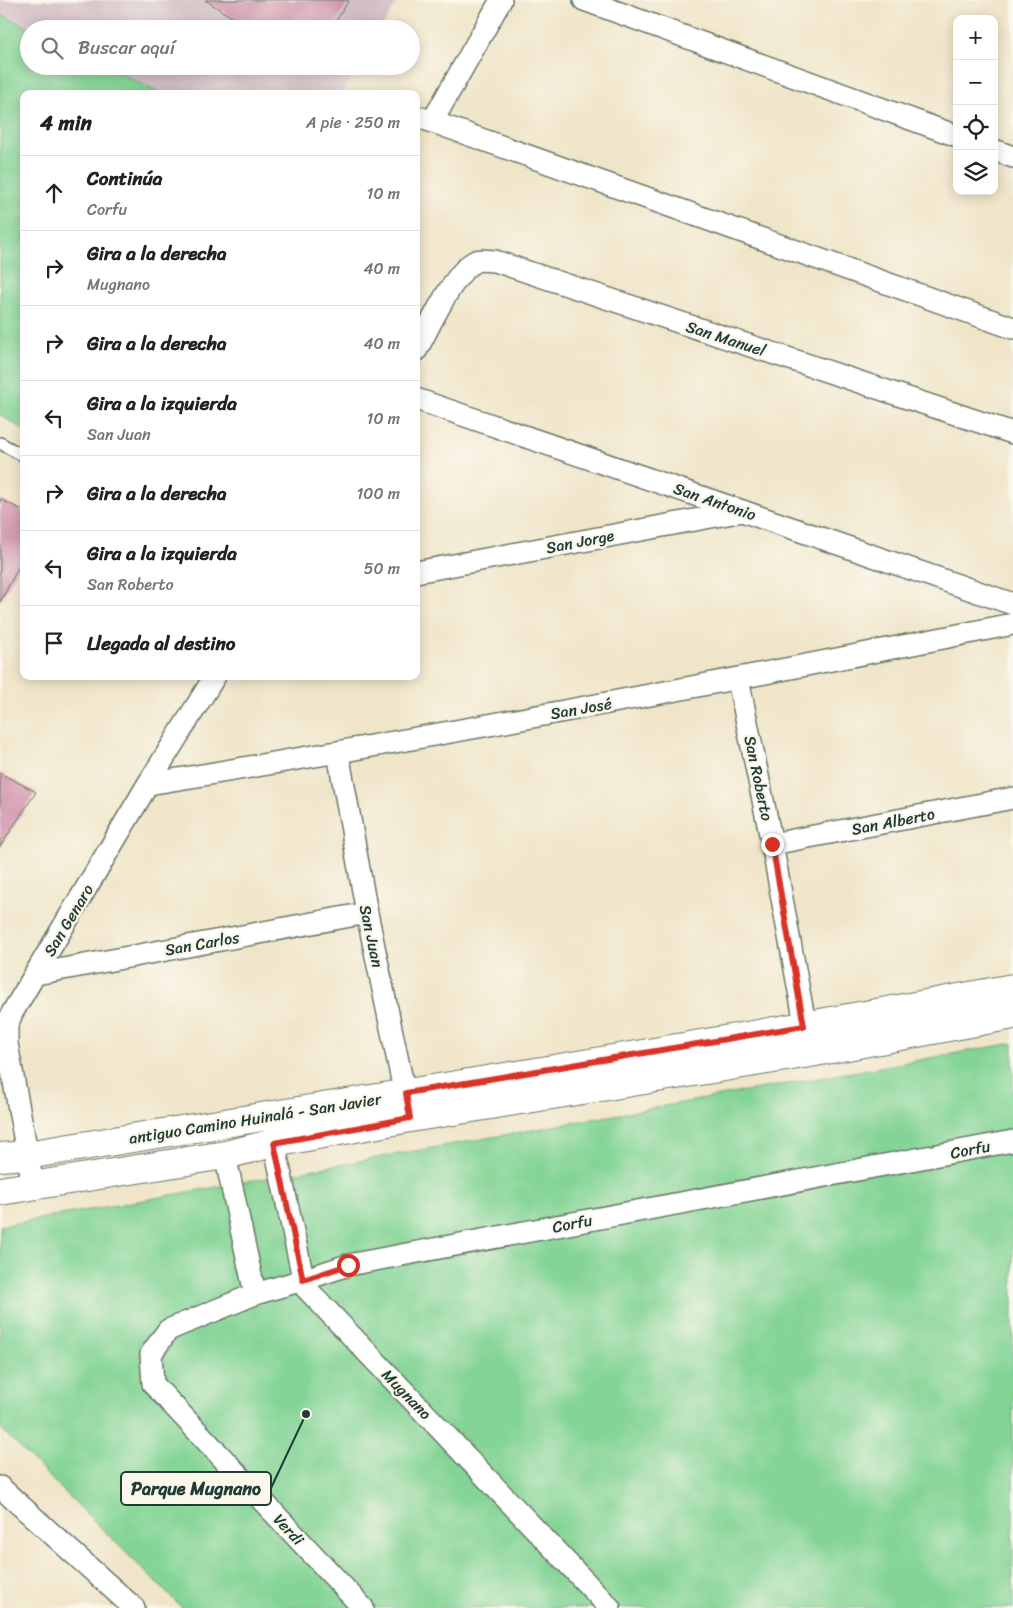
<!DOCTYPE html>
<html lang="es">
<head>
<meta charset="utf-8">
<style>
  body { margin:0; font-family:Sriracha,sans-serif; background:#f2f2f2; color:#222 }
  .controls { position:absolute; right:15px; top:15px; display:grid; overflow:hidden; border-radius:10px; box-shadow:0 2px 12px #0003 }
  .controls button { width:45px; height:45px; display:grid; place-items:center; padding:0; border:0; border-bottom:1px solid #e0e0e0; background:#fff; color:#222; font:25px sans-serif }
  .stop { position:absolute; width:15px; height:15px; margin:-11px; border:4px solid #d93025; border-radius:50%; background:#fff }
  .stop.end { background:#d93025; border-color:#fff; box-shadow:0 1px 5px #0008 }
  .list { margin:0; padding:0; list-style:none }
  h2 { display:flex; justify-content:space-between; align-items:center; height:65px; margin:0; padding:0 20px; font-size:21px }
  h2 small { font-size:16px; font-weight:400; color:#767676 }
  .list li { display:grid; grid-template-columns:32px 1fr auto; gap:15px; align-items:center; box-sizing:border-box; height:75px; padding:0 20px; border-top:1px solid #e0e0e0 }
  .list b { display:block; font-size:19px; white-space:nowrap }
  .list p { margin:0; font-size:16px; white-space:nowrap; color:#767676 }
  .list em { font-size:16px; font-style:normal; color:#767676 }
  .icon { flex:none; width:28px; height:28px; fill:none; stroke:currentColor; stroke-width:2; stroke-linecap:round; stroke-linejoin:round }
  .map { position:relative; flex:none; width:1013px; height:1608px; overflow:hidden }
  .search { position:absolute; background:#fff; box-shadow:0 2px 12px #0003; left:20px; top:20px; width:400px; height:55px; display:flex; align-items:center; gap:12px; box-sizing:border-box; padding:0 18px; border-radius:28px; color:#767676; font-size:19px }
  .panel { position:absolute; background:#fff; box-shadow:0 2px 12px #0003; left:20px; top:90px; width:400px; height:590px; border-radius:10px }
  .map>svg:first-child { display:block }
  .industrial { fill:#d2bec3 }
  .green { fill:#83d495; stroke:#518864 }
  .building { fill:#cf92ab }
  .lines { fill:none; stroke-linecap:round; stroke-linejoin:round }
  .service-casing { stroke:#687868; stroke-width:14 }
  .minor-casing { stroke:#687868; stroke-width:24 }
  .secondary-casing { stroke:#687868; stroke-width:30 }
  .service { stroke:#fff; stroke-width:11 }
  .minor { stroke:#fff; stroke-width:21 }
  .secondary { stroke:#fff; stroke-width:28 }
  .route { stroke:#d93025; stroke-width:6 }
  .labels { text-anchor:middle; stroke-width:5; stroke-linejoin:round; paint-order:stroke }
  .street-label { font-size:16px; fill:#1f3d34; stroke:#fbf7ec }
  .leader { fill:none; stroke:#1f3d34; stroke-width:2 }
  .callout-dot { fill:#1f3d34; stroke:#fbf7ec; stroke-width:2 }
  .callout { fill:#fbf7ec; stroke:#1f3d34; stroke-width:2 }
  .callout-label { font-size:18px; text-anchor:middle; font-weight:bold; fill:#1f3d34 }
</style>
</head>
<body>
<div class="map">
<svg width="1013" height="1608" viewBox="0 0 1013 1608">
  <rect width="100%" height="100%" fill="#fbf7ec"/>
  <filter id="ink" filterUnits="userSpaceOnUse"><feTurbulence type="fractalNoise" baseFrequency=".02" numOctaves="2"/><feDisplacementMap in="SourceGraphic" scale="10" xChannelSelector="R" yChannelSelector="G"/><feConvolveMatrix kernelMatrix="1 2 1 2 8 2 1 2 1" color-interpolation-filters="sRGB"/></filter>
  <filter id="wash" filterUnits="userSpaceOnUse"><feTurbulence type="fractalNoise" baseFrequency=".0096" numOctaves="4" result="noise"/><feDisplacementMap in="SourceGraphic" scale="20" xChannelSelector="R" yChannelSelector="G"/><feGaussianBlur stdDeviation="1.12" result="paint"/><feColorMatrix in="noise" values="0 0 0 0 0 0 0 0 0 0 0 0 0 0 0 0 0 1.4 0 .05"/><feComposite in="paint" operator="in"/></filter>
  <g filter="url(#wash)">
    <rect width="100%" height="100%" fill="#f0e5c9"/>
    <path class="industrial" d="M0,0h398l-17,29h-351l-30,-15z
      M105,66h253l-16,28h-181z"/>
    <path class="green" d="M0,14l30,15 -1,37h76l56,28h-137v336l-24,-15z
      M1013,1043v565h-831l-182,-180v-202z"/>
    <g id="blocks">
      <path class="building" d="M205,0h144l-18,29h-81z
        M0,499l24,12v46l-24,45z
        M0,773l36,19 -36,55z"/>
    </g>
  </g>
  <g filter="url(#ink)">
    <use href="#blocks" fill-opacity="0" stroke="#687868" stroke-width="1"/>
    <g class="lines">
      <defs>
        <path id="service" d="M0,443l24,13"/>
        <path id="minor" d="M584,0l373,136
          M416,116l597,212
          M432,122l69,-122
          M994,150l19,7
          M416,351c12,-21 38,-81 60,-90 6,-2 12,0 19,0l518,172
          M416,399l597,205
          M416,572l327,-61
          M738,679l34,165 36,196
          M338,753l29,160 41,196
          M148,784c289,-47 577,-102 865,-160
          M772,844l241,-46
          M36,974l331,-61
          M274,1143l31,144 305,321
          M225,1155l30,139
          M33,1185l-26,-141v-18l5,-13 136,-229 67,-108
          M0,1487l134,121
          M363,1608l-210,-224 -2,-30 17,-24 87,-36 48,-14 45,-15 665,-124"/>
        <path id="secondary" d="M0,1157l27,-2c329,-53 659,-106 986,-167
          M0,1191l225,-36 49,-12 136,-25 400,-65 203,-38"/>
      </defs>
      <use href="#service" class="service-casing"/>
      <use href="#minor" class="minor-casing"/>
      <use href="#secondary" class="secondary-casing"/>
      <use href="#service" class="service"/>
      <use href="#minor" class="minor"/>
      <use href="#secondary" class="secondary"/>
    </g>
  </g>
  <g class="lines" filter="url(#ink)">
    <path class="route" d="M348,1265l-45,15 -29,-137 136,-25 -4,-25 398,-67 -32,-182"/>
  </g>
  <g class="labels">
    <g class="street-label">
      <text transform="translate(726 338) rotate(18)" y="6">San Manuel</text>
      <text transform="translate(715 501) rotate(19)" y="6">San Antonio</text>
      <text transform="translate(580 541) rotate(-11)" y="6">San Jorge</text>
      <text transform="translate(581 708) rotate(-10)" y="6">San José</text>
      <text transform="translate(759 778) rotate(78)" y="6">San Roberto</text>
      <text transform="translate(893 821) rotate(-11)" y="6">San Alberto</text>
      <text transform="translate(68 920) rotate(-59)" y="6">San Genaro</text>
      <text transform="translate(372 936) rotate(78)" y="6">San Juan</text>
      <text transform="translate(202 943) rotate(-10)" y="6">San Carlos</text>
      <text transform="translate(255 1118) rotate(-9)" y="6">antiguo Camino Huinalá - San Javier</text>
      <text transform="translate(970 1149) rotate(-11)" y="6">Corfu</text>
      <text transform="translate(572 1223) rotate(-11)" y="6">Corfu</text>
      <text transform="translate(407 1394) rotate(46)" y="6">Mugnano</text>
      <text transform="translate(289 1529) rotate(47)" y="6">Verdi</text>
    </g>
  </g>
  <path class="leader" d="M306 1414L271 1488"/>
  <circle class="callout-dot" cx="306" cy="1414" r="5"/>
  <rect class="callout" x="121" y="1472" width="150" height="33" rx="5"/>
  <g class="callout-label">
    <text x="196" y="1495">Parque Mugnano</text>
  </g>
</svg>
<div class="controls">
<button>+</button>
<button>−</button>
<button><svg class="icon" aria-label="locate" viewBox="0 0 24 24"><circle cx="12" cy="12" r="6"/><path d="M12 2v4M12 18v4M2 12h4M18 12h4"/></svg></button>
<button><svg class="icon" aria-label="layers" viewBox="0 0 24 24"><path d="M12 4l9 5-9 5-9-5zM3 14l9 5 9-5"/></svg></button>
</div>
<div class="stop" style="left:348px;top:1265px"></div>
<div class="stop end" style="left:772px;top:844px"></div>
<div class="search"><svg class="icon" aria-label="search" viewBox="0 0 24 24"><circle cx="10" cy="10" r="6"/><path d="M15 15l6 6"/></svg>Buscar aquí</div>
<section class="panel">
<h2>4 min<small>A pie · 250 m</small></h2>
<ul class="list">
<li><svg class="icon" aria-label="ahead" viewBox="0 0 24 24"><path d="M12 20V5M6 11l6-6 6 6"/></svg><div><b>Continúa</b><p>Corfu</p></div><em>10 m</em></li>
<li><svg class="icon" aria-label="right" viewBox="0 0 24 24"><path d="M7 20v-9h11M14 6l5 5-5 5"/></svg><div><b>Gira a la derecha</b><p>Mugnano</p></div><em>40 m</em></li>
<li><svg class="icon" aria-label="right" viewBox="0 0 24 24"><path d="M7 20v-9h11M14 6l5 5-5 5"/></svg><div><b>Gira a la derecha</b></div><em>40 m</em></li>
<li><svg class="icon" aria-label="left" viewBox="0 0 24 24"><path d="M17 20v-9H6M10 6l-5 5 5 5"/></svg><div><b>Gira a la izquierda</b><p>San Juan</p></div><em>10 m</em></li>
<li><svg class="icon" aria-label="right" viewBox="0 0 24 24"><path d="M7 20v-9h11M14 6l5 5-5 5"/></svg><div><b>Gira a la derecha</b></div><em>100 m</em></li>
<li><svg class="icon" aria-label="left" viewBox="0 0 24 24"><path d="M17 20v-9H6M10 6l-5 5 5 5"/></svg><div><b>Gira a la izquierda</b><p>San Roberto</p></div><em>50 m</em></li>
<li><svg class="icon" aria-label="arrive" viewBox="0 0 24 24"><path d="M6 21V4h12l-3 4 3 4H6"/></svg><div><b>Llegada al destino</b></div></li>
</ul>
</section>
</div>
</body>
</html>
